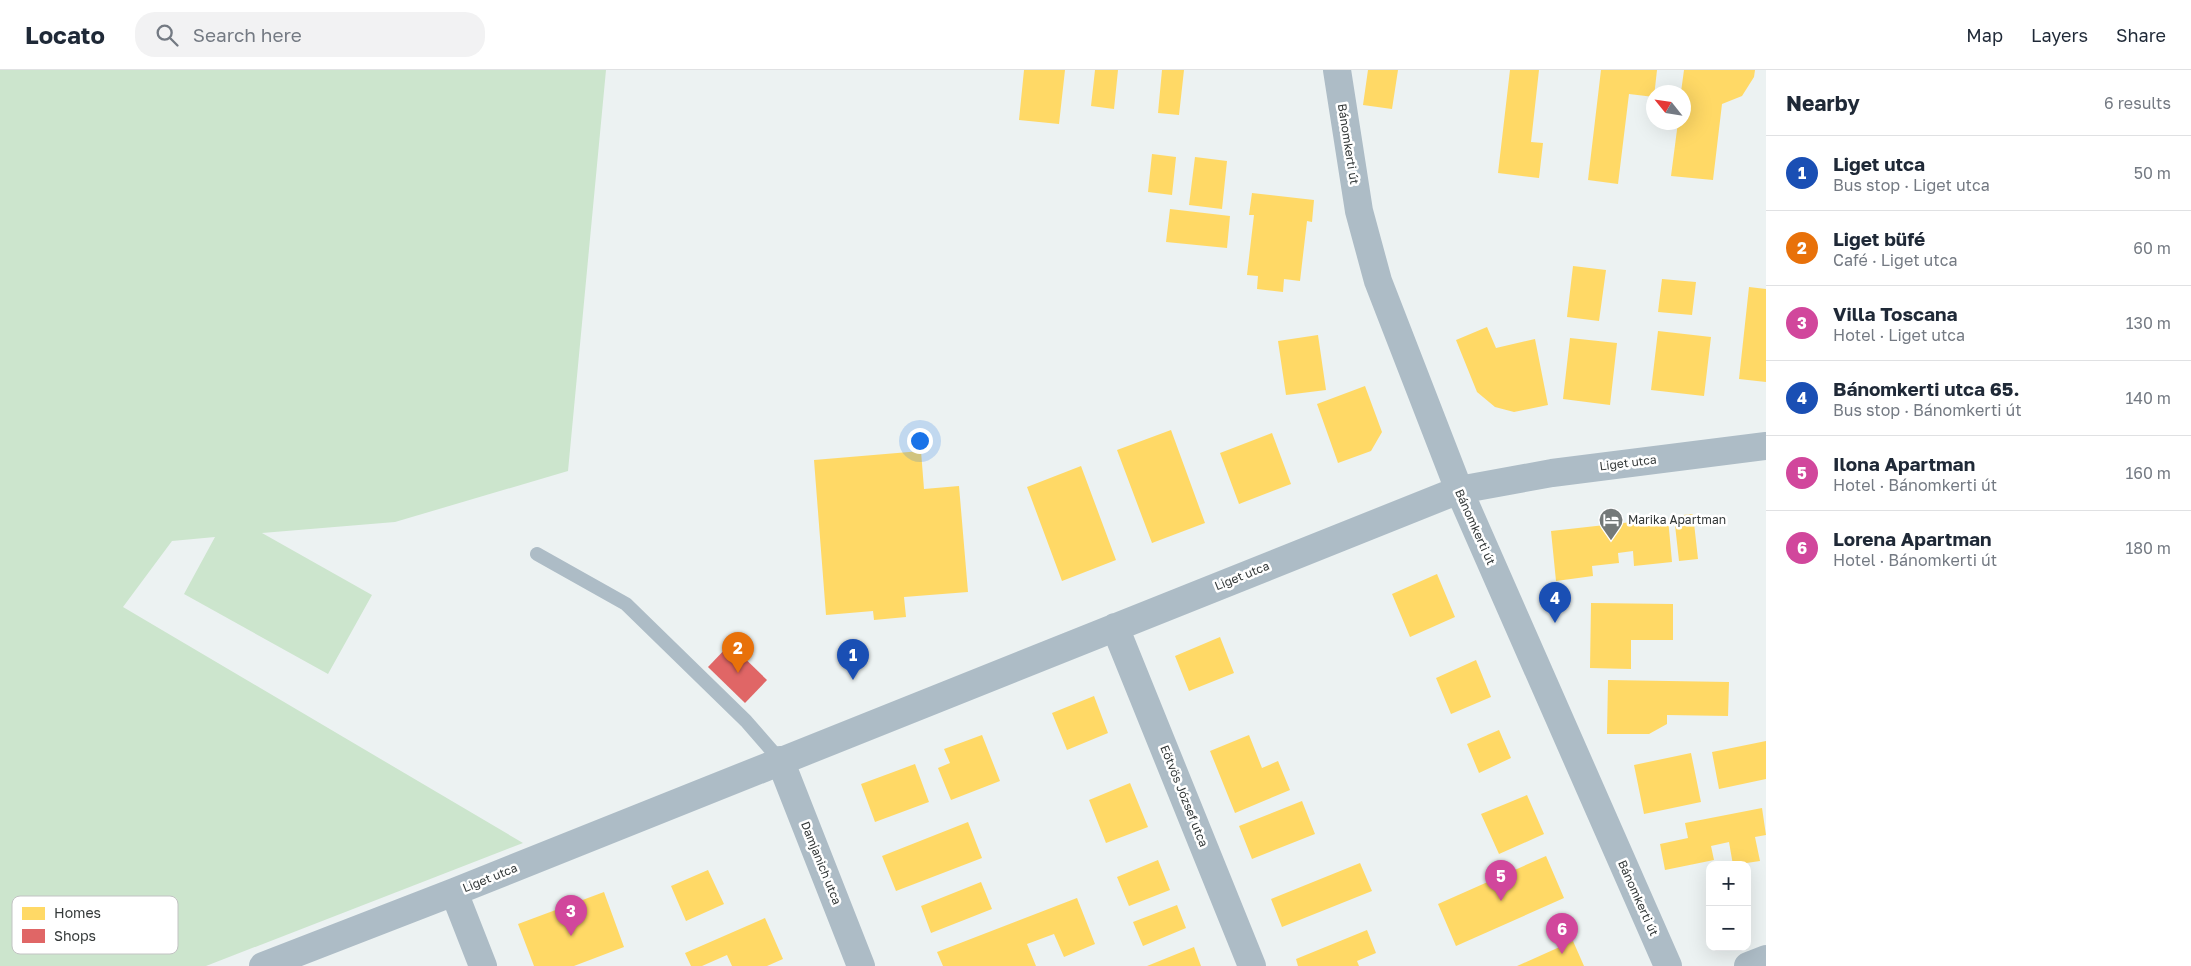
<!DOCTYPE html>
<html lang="en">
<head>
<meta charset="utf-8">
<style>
  body { margin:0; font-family:"Golos Text",sans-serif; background:#f2f2f3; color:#1f2937 }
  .controls { position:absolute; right:15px; bottom:15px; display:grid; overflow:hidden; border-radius:10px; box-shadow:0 5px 20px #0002 }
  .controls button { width:45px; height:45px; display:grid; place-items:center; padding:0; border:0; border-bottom:1px solid #e0e1e3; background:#fff; color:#1f2937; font:25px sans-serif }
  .compass { position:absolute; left:1646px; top:15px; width:45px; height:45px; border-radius:50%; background:#fff; box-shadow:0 5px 20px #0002; rotate:300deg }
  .you { position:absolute; left:919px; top:370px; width:18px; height:18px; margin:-12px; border:4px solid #fff; border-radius:50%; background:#1a73e8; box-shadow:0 0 0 8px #1a73e833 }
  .badge { display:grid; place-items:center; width:32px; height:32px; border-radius:50%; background:#0f766e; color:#fff; font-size:16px; font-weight:700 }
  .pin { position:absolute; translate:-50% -41px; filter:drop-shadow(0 1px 2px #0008) }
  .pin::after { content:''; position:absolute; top:26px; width:18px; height:15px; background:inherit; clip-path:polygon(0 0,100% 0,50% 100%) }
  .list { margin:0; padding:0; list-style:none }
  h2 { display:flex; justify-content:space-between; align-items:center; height:65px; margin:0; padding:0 20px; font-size:21px }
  h2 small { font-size:16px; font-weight:400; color:#747a83 }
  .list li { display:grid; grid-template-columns:32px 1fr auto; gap:15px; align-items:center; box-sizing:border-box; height:75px; padding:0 20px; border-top:1px solid #e0e1e3 }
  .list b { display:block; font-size:19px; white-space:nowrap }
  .list p { margin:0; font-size:16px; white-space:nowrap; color:#747a83 }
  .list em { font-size:16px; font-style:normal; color:#747a83 }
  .icon { flex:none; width:28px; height:28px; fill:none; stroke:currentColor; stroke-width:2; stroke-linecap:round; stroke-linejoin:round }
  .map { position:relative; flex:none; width:1766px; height:896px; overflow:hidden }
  header { display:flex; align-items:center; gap:30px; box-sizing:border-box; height:70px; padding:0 25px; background:#fff; border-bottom:1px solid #e0e1e3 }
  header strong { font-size:24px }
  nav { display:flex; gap:28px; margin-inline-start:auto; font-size:18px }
  .search { width:350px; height:45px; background:#f2f2f3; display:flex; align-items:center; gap:12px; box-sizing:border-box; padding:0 18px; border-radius:20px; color:#747a83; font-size:19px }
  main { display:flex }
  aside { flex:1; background:#fff }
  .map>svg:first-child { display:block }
  .green { fill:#cce5cd }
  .homes { fill:#ffd966 }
  .shops { fill:#e06666 }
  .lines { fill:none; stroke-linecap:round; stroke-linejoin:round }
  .service { stroke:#adbcc6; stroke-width:14 }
  .minor { stroke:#adbcc6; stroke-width:28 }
  .labels { text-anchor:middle; stroke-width:5; stroke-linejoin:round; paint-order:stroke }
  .street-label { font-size:12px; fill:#333838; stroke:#fff }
  .poi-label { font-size:12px; fill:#333838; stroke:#fff; text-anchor:start }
  .key { fill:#fff; stroke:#c2c3c3; stroke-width:1 }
  .key-label { font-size:14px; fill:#333838 }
</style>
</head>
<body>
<header>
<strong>Locato</strong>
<div class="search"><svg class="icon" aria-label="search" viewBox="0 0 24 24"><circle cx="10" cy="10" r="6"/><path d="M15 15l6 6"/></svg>Search here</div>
<nav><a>Map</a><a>Layers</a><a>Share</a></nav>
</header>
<main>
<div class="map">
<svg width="1766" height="896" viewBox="0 0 1766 896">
  <rect width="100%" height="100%" fill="#ecf2f2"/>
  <path class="green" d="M0,0h606l-38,401 -173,51 -133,11 110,62 -44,79 -144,-80 31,-57 -43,4 -49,66 400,236 -317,123h-206z"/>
  <path class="homes" d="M1024,0h41l-6,54 -40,-4z
    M1095,0h23l-4,39 -23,-3z
    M1162,0h22l-5,45 -21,-2z
    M1368,0h30l-6,39 -29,-4z
    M1510,0h29l-8,72 12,1 -4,35 -41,-5z
    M1601,0h56l-3,27 -25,-3 -11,90 -30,-4z
    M1684,0h71l-1,7 -12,19 -20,8 -9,76 -42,-4 7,-54h6v-30h-3z
    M1152,84l24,3 -4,38 -24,-3z
    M1195,87l32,4 -5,48 -33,-4z
    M1252,123l62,7 -2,22 -5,-1 -7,60 -16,-2 -1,13 -26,-3 1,-13 -11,-1 7,-60h-5z
    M1170,139l60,7 -3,32 -61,-6z
    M1573,196l33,4 -7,51 -32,-4z
    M1662,209l34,3 -4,33 -34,-3z
    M1749,217l17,2v93l-27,-3z
    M1487,257l9,21 39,-9 13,66 -34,7 -19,-5 -18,-15 -21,-52z
    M1658,261l53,6 -7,59 -53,-6z
    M1318,265l8,55 -40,5 -8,-54z
    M1570,268l47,5 -7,62 -47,-6z
    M1365,316l17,46 -11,19 -33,12 -21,-59z
    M1171,360l34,93 -53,20 -35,-93z
    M1272,363l19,51 -52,20 -19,-51z
    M921,381l3,38 35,-3 9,106 -64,5 2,20 -32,3 -1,-9 -47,4 -12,-155z
    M1081,396l35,94 -54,21 -35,-94z
    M1693,444l5,45 -19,2 -5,-45z
    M1668,448l4,44 -38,4 -1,-15 -15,2 1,10 -27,3 1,10 -37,5 -5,-50z
    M1437,504l18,43 -45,20 -18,-43z
    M1591,533l82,1v36h-42v29l-41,-1z
    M1220,567l14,36 -45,18 -14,-35z
    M1476,590l15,37 -40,17 -15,-36z
    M1608,610l121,2 -1,34 -61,-1v9l-18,10h-42z
    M1094,626l14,37 -41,17 -15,-37z
    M1499,660l12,28 -32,15 -12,-29z
    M982,665l18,46 -49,19 -13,-32 12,-5 -6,-14z
    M1249,665l13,33 16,-7 12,29 -55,23 -25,-62z
    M1766,671v38l-47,10 -7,-37z
    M1691,683l10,49 -57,12 -10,-49z
    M915,694l14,38 -54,20 -14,-38z
    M1130,713l18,44 -42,16 -17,-43z
    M1527,725l17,39 -45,20 -18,-40z
    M1302,731l13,33 -63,25 -13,-33z
    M1762,738l4,27 -11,2 5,24 -27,4 -4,-23 -18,4 3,14 -49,10 -5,-26 28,-6 -3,-15z
    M968,752l14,36 -86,33 -14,-35z
    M1546,786l18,42 -108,48 -18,-42z
    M1158,790l12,30 -41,16 -12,-29z
    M1360,793l12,28 -90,36 -11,-28z
    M708,800l16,34 -38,17 -15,-35z
    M981,812l11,27 -61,24 -10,-27z
    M604,822l20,55 -50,19h-40l-16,-42z
    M1077,828l18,46 -31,13 -10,-23 -27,10 9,22h-93l-6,-14z
    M1177,835l9,23 -43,18 -10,-24z
    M765,848l18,41 -16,7h-35l-5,-11 -25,11h-11l-6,-13z
    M1367,860l9,23 -19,8 2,5h-61l-2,-7z
    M1573,871l11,25h-67z
    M1194,877l7,19h-54z"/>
  <path class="shops" d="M730,574l37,36 -22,23 -37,-36z"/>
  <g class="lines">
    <path class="service" d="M537,484l89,50 120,117 34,39"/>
    <path class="minor" d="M1337,0l22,141 19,70 81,209 209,476
      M1115,557l137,339
      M780,690l81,206
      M454,822l29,74
      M263,896l191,-74 1005,-402 93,-17 214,-27
      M1748,896l18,-7"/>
  </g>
  <defs>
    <symbol id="hotel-pin" viewBox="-11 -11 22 30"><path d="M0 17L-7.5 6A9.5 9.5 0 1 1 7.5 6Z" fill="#747979" stroke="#fff"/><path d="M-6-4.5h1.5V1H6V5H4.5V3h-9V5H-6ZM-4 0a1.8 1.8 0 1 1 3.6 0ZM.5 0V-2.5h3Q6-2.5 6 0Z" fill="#fff"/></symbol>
  </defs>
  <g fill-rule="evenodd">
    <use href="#hotel-pin" x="1597" y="436" width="28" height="38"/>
  </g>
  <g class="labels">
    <g class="street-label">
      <text transform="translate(1348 74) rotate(81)" y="4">Bánomkerti út</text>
      <text transform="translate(1628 393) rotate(-7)" y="4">Liget utca</text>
      <text transform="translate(1475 457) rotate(66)" y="4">Bánomkerti út</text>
      <text transform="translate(1242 506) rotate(-22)" y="4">Liget utca</text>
      <text transform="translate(1184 726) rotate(68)" y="4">Eötvös József utca</text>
      <text transform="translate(821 793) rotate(68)" y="4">Damjanich utca</text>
      <text transform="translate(490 808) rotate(-22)" y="4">Liget utca</text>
      <text transform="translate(1638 828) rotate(66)" y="4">Bánomkerti út</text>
    </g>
    <g class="poi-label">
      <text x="1628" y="454">Marika Apartman</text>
    </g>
  </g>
  <rect x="12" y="826" width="166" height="58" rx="8" class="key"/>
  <rect x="22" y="837" width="23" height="13" fill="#ffd966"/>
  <rect x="22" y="859" width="23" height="14" fill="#e06666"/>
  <g class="key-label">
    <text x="54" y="848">Homes</text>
    <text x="54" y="871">Shops</text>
  </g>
</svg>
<div class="controls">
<button>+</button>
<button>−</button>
</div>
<svg class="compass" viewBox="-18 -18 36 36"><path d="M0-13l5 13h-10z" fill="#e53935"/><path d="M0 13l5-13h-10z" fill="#747a83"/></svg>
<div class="you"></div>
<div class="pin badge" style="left:853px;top:610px;background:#1a4fb4">1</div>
<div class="pin badge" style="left:738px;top:603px;background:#e8710a">2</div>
<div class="pin badge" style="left:571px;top:866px;background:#d1479c">3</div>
<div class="pin badge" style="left:1555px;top:553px;background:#1a4fb4">4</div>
<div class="pin badge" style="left:1501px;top:831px;background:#d1479c">5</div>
<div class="pin badge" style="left:1562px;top:884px;background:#d1479c">6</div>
</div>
<aside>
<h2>Nearby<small>6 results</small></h2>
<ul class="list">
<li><span class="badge" style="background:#1a4fb4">1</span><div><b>Liget utca</b><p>Bus stop · Liget utca</p></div><em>50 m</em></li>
<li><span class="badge" style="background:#e8710a">2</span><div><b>Liget büfé</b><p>Café · Liget utca</p></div><em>60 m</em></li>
<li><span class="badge" style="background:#d1479c">3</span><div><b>Villa Toscana</b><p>Hotel · Liget utca</p></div><em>130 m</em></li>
<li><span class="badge" style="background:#1a4fb4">4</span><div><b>Bánomkerti utca 65.</b><p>Bus stop · Bánomkerti út</p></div><em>140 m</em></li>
<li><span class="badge" style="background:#d1479c">5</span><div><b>Ilona Apartman</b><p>Hotel · Bánomkerti út</p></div><em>160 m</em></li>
<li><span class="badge" style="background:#d1479c">6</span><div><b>Lorena Apartman</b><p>Hotel · Bánomkerti út</p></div><em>180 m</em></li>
</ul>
</aside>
</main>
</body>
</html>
